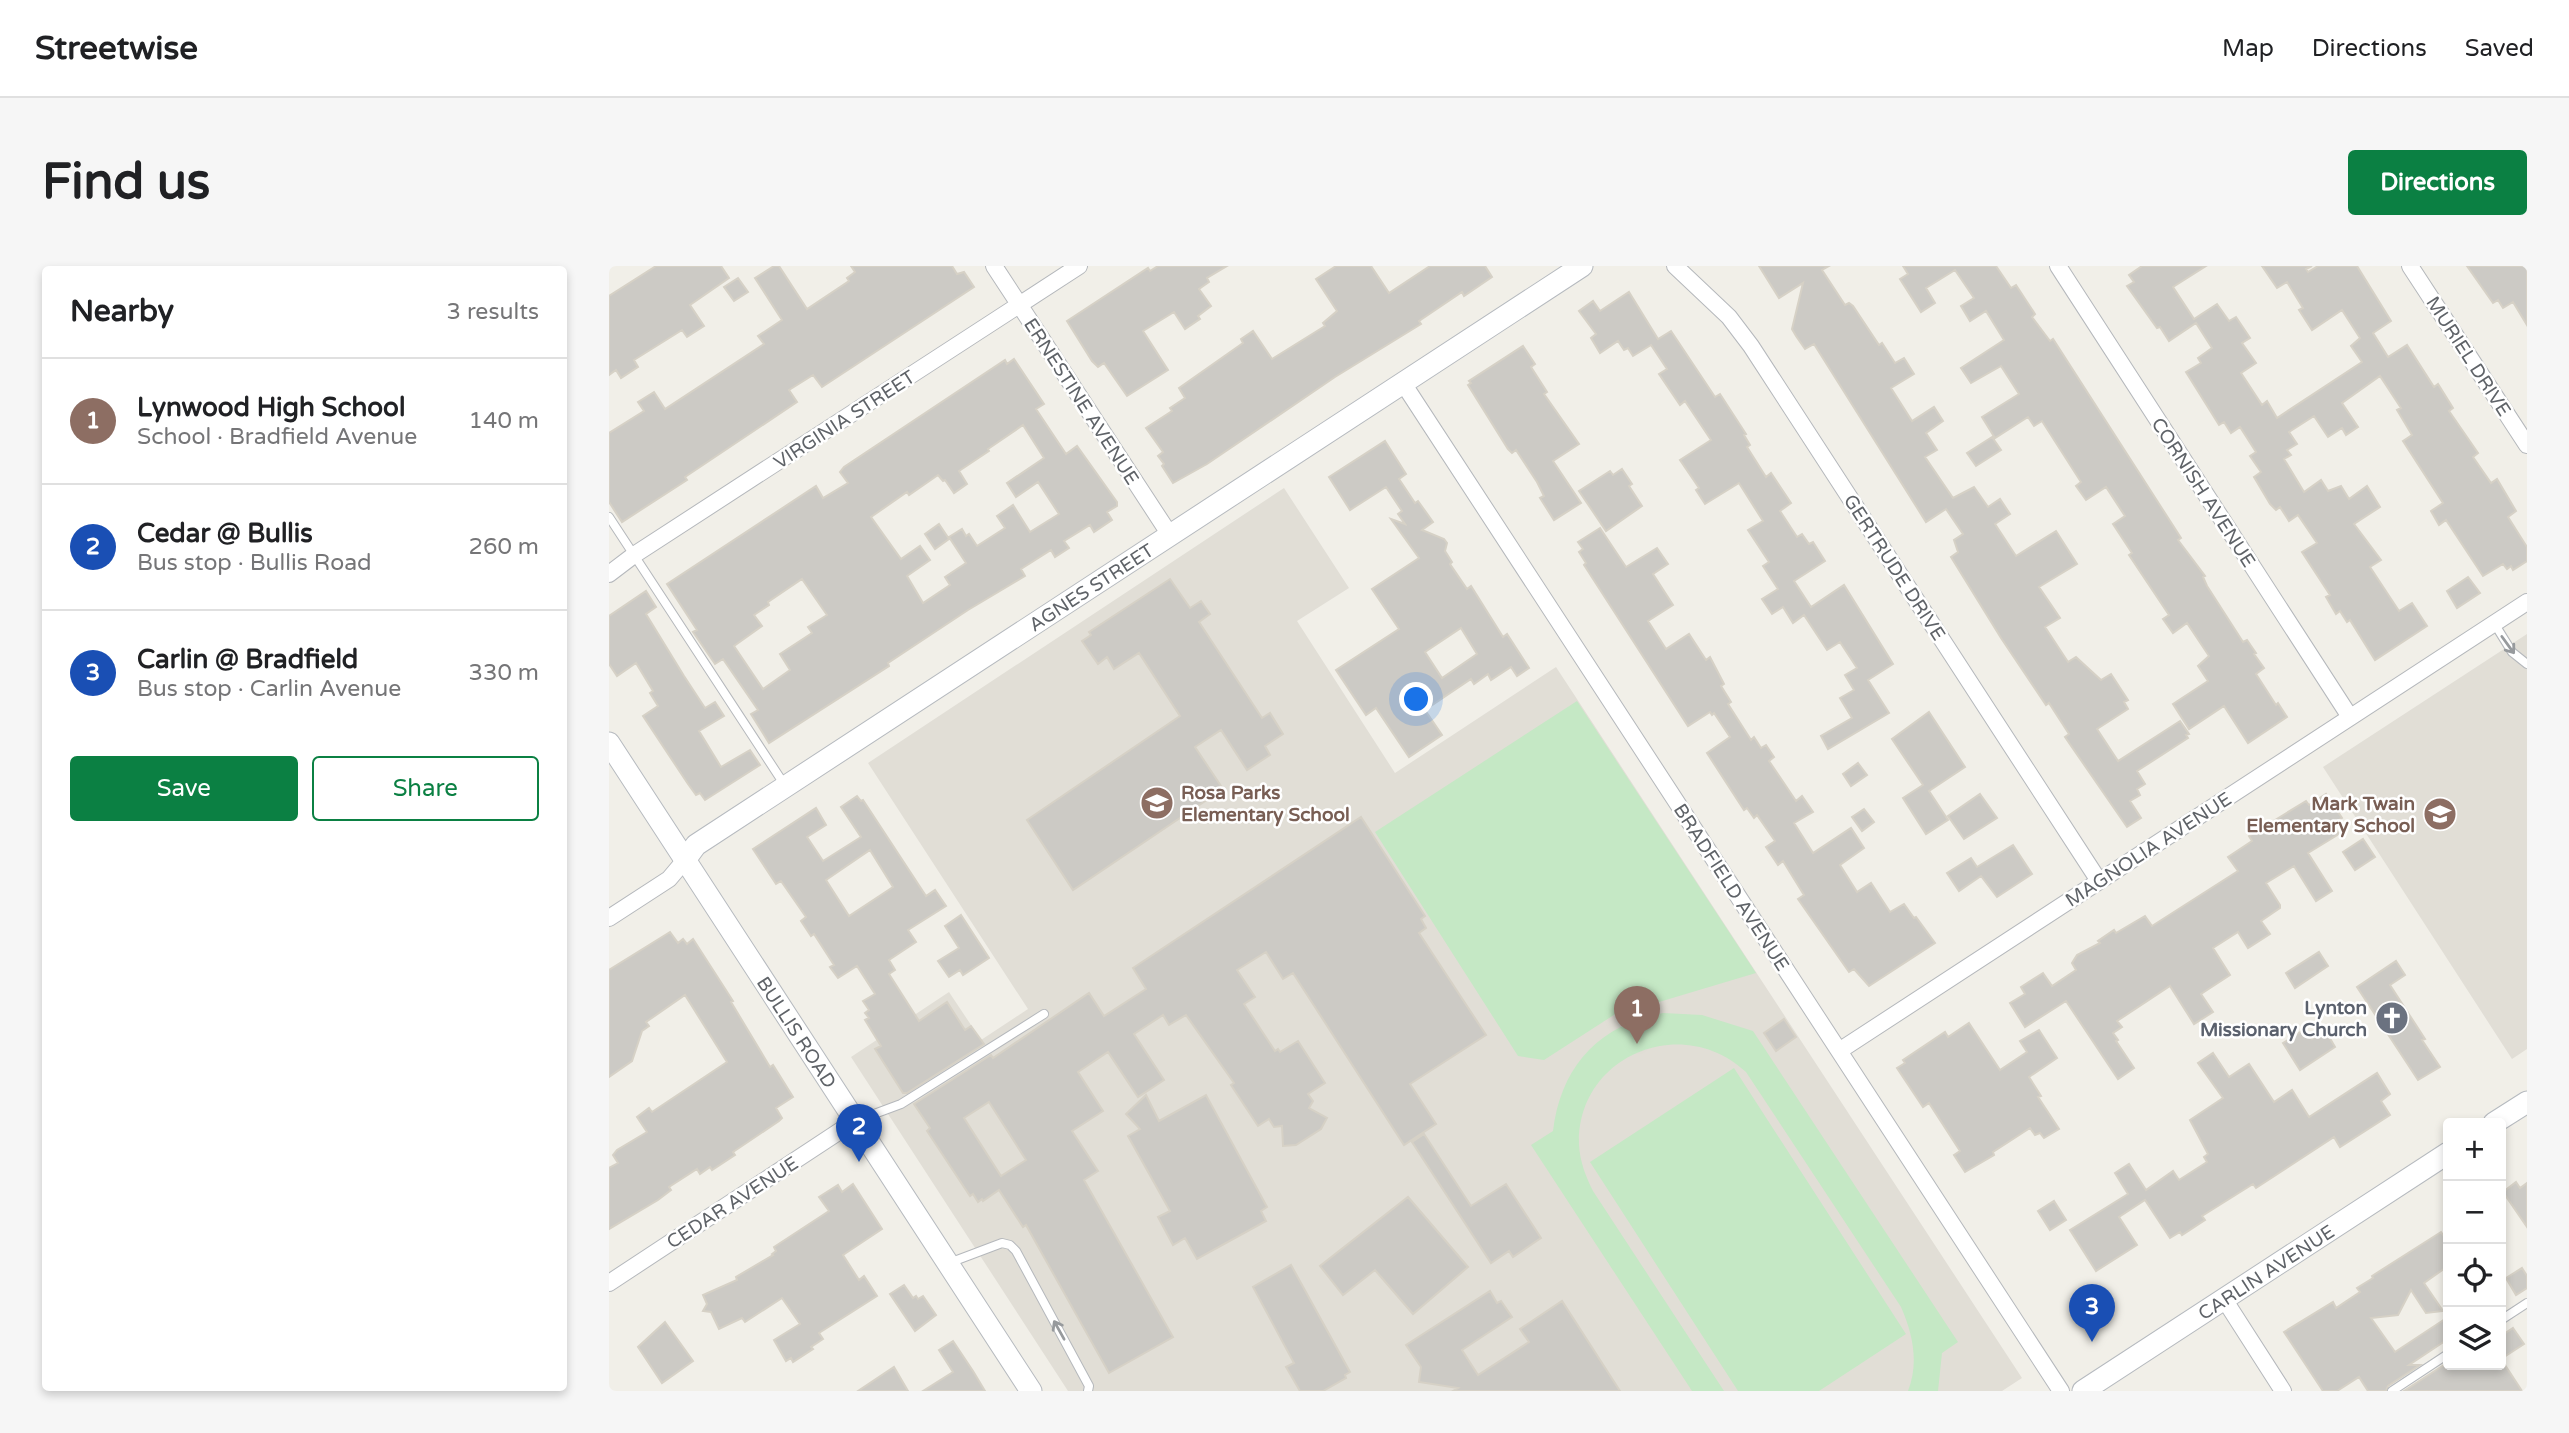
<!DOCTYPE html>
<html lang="en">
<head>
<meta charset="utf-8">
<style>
  body { margin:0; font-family:"Varela Round",sans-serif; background:#f6f6f6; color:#202124 }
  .controls { position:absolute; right:21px; bottom:21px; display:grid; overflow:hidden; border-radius:7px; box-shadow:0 4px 10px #0003 }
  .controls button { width:63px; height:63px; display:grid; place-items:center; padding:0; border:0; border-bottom:2px solid #e0e0e0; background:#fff; color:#202124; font:35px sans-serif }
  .you { position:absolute; left:808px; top:434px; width:24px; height:24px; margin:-18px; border:5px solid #fff; border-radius:50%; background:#1a73e8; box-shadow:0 0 0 10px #1a73e833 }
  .badge { display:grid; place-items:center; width:46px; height:46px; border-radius:50%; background:#0b8043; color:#fff; font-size:23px; font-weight:700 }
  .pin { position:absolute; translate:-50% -58px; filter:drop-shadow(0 2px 4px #0008) }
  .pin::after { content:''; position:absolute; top:37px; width:24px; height:21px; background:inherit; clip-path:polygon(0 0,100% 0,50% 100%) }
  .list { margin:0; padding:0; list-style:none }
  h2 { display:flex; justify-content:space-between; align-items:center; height:91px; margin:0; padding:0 28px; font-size:30px }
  h2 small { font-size:23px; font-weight:400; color:#757577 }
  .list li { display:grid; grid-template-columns:46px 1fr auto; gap:21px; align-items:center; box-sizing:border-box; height:126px; padding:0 28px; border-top:2px solid #e0e0e0 }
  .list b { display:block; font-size:26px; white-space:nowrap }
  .list p { margin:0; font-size:23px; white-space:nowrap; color:#757577 }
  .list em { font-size:23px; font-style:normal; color:#757577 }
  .actions { display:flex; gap:14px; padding:21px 28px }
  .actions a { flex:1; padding:16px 0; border:2px solid #0b8043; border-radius:7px; text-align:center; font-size:24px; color:#0b8043 }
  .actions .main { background:#0b8043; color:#fff }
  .icon { flex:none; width:38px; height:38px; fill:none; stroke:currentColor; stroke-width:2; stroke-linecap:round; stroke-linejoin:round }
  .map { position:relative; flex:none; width:1918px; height:1125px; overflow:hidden; border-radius:7px }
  header { display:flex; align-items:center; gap:42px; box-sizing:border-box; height:98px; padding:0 35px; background:#fff; border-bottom:2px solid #e0e0e0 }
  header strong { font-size:33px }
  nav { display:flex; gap:38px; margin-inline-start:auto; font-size:24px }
  .intro { display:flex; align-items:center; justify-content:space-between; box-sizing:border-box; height:168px; padding:0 42px }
  h1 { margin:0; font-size:49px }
  .button { padding:18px 32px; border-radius:7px; background:#0b8043; color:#fff; font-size:24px; font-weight:700 }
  main { display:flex; gap:42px; padding:0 42px }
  aside { flex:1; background:#fff; border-radius:7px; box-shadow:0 4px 10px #0003 }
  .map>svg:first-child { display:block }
  .education { fill:#e1ded6 }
  .green { fill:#c5e8c5 }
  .building { fill:#cccac5; stroke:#d6d1c6; stroke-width:2; fill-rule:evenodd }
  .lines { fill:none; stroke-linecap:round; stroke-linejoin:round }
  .lane-casing { stroke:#b5b8bc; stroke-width:10 }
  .street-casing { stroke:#b5b8bc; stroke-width:18 }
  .secondary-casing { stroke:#b6babf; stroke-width:23 }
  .lane { stroke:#fff; stroke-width:8 }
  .street { stroke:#fff; stroke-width:16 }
  .secondary { stroke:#fff; stroke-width:21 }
  .oneway { stroke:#979a9d }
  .labels { text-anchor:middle; stroke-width:5; stroke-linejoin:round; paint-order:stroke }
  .street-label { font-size:19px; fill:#5f6368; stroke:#fff }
  .education-label { font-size:19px; font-weight:bold; fill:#785e54; stroke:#fff; text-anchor:start }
  .worship-label { font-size:19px; font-weight:bold; fill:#5b616d; stroke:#fff; text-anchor:end }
</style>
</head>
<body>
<header>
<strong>Streetwise</strong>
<nav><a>Map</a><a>Directions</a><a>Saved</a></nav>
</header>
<div class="intro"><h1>Find us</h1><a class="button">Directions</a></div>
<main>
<aside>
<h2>Nearby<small>3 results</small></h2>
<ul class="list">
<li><span class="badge" style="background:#8d6e63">1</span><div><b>Lynwood High School</b><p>School · Bradfield Avenue</p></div><em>140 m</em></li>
<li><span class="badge" style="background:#1a4fb4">2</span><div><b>Cedar @ Bullis</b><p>Bus stop · Bullis Road</p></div><em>260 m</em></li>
<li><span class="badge" style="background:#1a4fb4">3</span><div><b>Carlin @ Bradfield</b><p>Bus stop · Carlin Avenue</p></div><em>330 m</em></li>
</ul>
<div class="actions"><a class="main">Save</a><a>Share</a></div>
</aside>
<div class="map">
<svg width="1918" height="1125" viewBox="0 0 1918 1125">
  <rect width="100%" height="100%" fill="#f1efe8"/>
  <path class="education" d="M675,222l65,100 -52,33 98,152 161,-106 466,711 -20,13h-934l-217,-334 98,-65 32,48 47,-31 -160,-246z
    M1918,368v415l-15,10 -189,-292z"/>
  <path class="green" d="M968,435l179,272 -117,35 -5,-6 -90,58 -26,-4 -143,-224z
    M1054,747l39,2 51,16 205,311 -16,11 -4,38h-30c11,-28 5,-57 -7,-84l-155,-235c-64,-60 -170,-16 -167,73 1,17 7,32 14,46l131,200h-32l-161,-246 22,-14c8,-65 46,-106 110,-118z
    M1125,802l172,266 -87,57h-81l-148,-229z"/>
  <path class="building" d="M47,0h65l8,12 -39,27 14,21 -17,11 -5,-7 -48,30 4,7 -17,11 -5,-8 -7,5v-79z
    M165,0h5l28,43 42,-28 -2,-3 8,-6 -4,-6h101l5,8 7,-2 10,15 -152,100 -9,-12 -24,15 8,12 -112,75 2,3 -65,42 -13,-20v-69l35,-22 -6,-9 16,-10 11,17 99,-65 -6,-8 24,-16 -27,-42z
    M549,0h69l-20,12 2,4 -10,7 12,17 -13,10 2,3 -15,10 -11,-17 -31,19 25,39 -41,26 -23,-33 -6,4 -6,-6 -25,-40 81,-53 2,3z
    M727,0h35l18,27 41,-27h55l7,11 -28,19 -2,-4 -43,29 2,3 -86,53 -128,87 -34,19 -11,-17 2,-2 -6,-8 5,-4 -17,-24 26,-17 -2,-3 15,-10 -6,-10 64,-45 -2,-4 12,-8 19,28 53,-33 -2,-3 14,-12 -21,-32z
    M1150,0h70l-7,4 23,35 4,-2 4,3 26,39 3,-2 13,20 9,-5 10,16 -23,14 21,33 22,-14 9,14 -17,12 11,17 -12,7 28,41 21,-11 14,20 12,-8 10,15 -15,10 21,32 40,-25 21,33 -38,23 21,31 -15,9 23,35 8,-5 25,23 10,-6 17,26 -4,2 4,7 -31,20 21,32 62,-40 9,13 -3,1 2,3 -51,33 8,13 -8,5 3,6 -10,6 11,17 -14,9 -62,-90 4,-3 -20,-31 -3,2 -45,-67 -50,-81 7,-5 -4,-12 9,-6 -17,-25 -20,13 -112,-178 -9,5 -9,-13 -4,-7 11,-46 -24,15z
    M1294,0h93l15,22 5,-3 19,29 -3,3 18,24 3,-2 128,199 -3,2 27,36 -2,1 4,9 36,56 4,-2 9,13 -2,1 10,14 -8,6 20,31 2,-2 9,14 -39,26 -24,-37 -35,23 -16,-25 35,-23 -10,-15 11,-10 -22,-33 -14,10 -10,-14 6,-4 -40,-60 3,-2 -19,-29 12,-8 -19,-29 -20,13 -10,-14 5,-4 -39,-61 -8,5 -6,-9 -33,21 -13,-21 37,-23 -18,-28 -30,17 -10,-15 43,-28 -18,-29 -16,10 -9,-15 13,-8 -19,-28 -29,18 9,15 -14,9 -21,-33 8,-5z
    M1533,0h64l-33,21 21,32 23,-15 12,17 7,-4 14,21 -8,5 14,20 -15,10 21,32 5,-4 10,17 85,-56 -11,-16 9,-8 -18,-28 -30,20 -13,-20 4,-2 -16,-26 -10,6 -15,-22h50l-6,3 2,3 10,-6h39l34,55 -18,12 15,24 19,-12 27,42 4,-3 15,24 -4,3 29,42 -5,4 18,26 6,-4 19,32 -8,6 19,30v14l-14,9 -2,-4 -4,3 -4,-5 -20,12 -37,-56 -7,5 -8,-14 12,-8 -40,-62 9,-6 -15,-25 4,-2 -21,-32 -38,27 16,24 -12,8 -4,-7 -14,9 -14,-21 -25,16 8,12 -10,6 4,5 -7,4 20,33 17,-12 7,11 13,-5 8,13 18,-13 13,21 -26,17 27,36 -11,7 29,44 13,-8 15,23 -52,34 -25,-40 -3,2 -7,-11 -4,3 -10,-17 4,-2 -28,-43 15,-9 -19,-28 -9,6 -9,-14 -4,3 -6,-6 -16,-27 7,-5 -11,-16 6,-4 -16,-25 -9,6 -7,-11 -5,3 -33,-53 15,-9 -3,-5 14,-10 -16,-25 -27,18 -9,-14 -3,1 -30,-42 7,-4 -5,-7z
    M1858,0h60v59l-14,-23 -10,6 -5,-8 -5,3z
    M129,12l10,14 -14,9 -10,-14z
    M1020,26l29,47 13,-8 44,66 5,-3 26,40 -2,1 6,10 -3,2 19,30 5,-4 20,30 -11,8 17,26 5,-3 7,10 4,-2 12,19 -31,20 17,26 33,-22 49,79 -25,16 21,33 -61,36 -7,-13 31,-18 -12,-20 14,-8 -9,-15 12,-7 -17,-26 -13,8 -23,-35 -11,8 -10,-16 -11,7 -10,-15 16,-10 -15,-23 6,-4 -21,-32 15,-9 -24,-38 -34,21 -9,-14 3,-2 -19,-28 31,-20 -26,-39 -5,4 -21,-31 8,-5 -16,-24 -18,11 -5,-8 -4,2 -6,-9 -18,12 -9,-15 5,-4 -17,-23 14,-10 7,10z
    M914,80l12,18 -4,3 16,25 -3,2 35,50 -26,17 28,42 -27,17 -14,-22 4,-2 -7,-14 -21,-32 -4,3 -4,-4 -40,-64 3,-2 -2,-2z
    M405,93l30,45 -8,5 30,45 11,-8 40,56v4l-10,6 5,8 -18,12 -4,-7 -26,16 5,7 -14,9 -4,-7 -30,19 4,7 -57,34 -80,53 1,3 -120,77 -18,-29 7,-4 -35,-51 -8,5 -22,-32 4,-2 -30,-46 149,-98 7,12 25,-15 -8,-11 4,-5 161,-107 2,4zM414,159l21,33 -37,25 9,14 22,-15 21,32 -29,18 -17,-27 -16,11 8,12 -28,18 -8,-12 -3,2 -4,-7 -13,8 17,26 -21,14 5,8 -27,18 -16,-27 23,-16 -10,-14 -19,13 -30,-42 36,-25 2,3 29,-20 5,6 2,-1 9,13 13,-9 -8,-13 30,-20 -1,-2zM193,313l25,36 -19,12 4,6 -32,21 10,16 -27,19 -29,-43 28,-20 -8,-11 15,-10 -1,-3z
    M1383,171l9,13 -25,16 -9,-13z
    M776,175l21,33 -7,5 16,24 3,-2 15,21 -11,8 22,9 3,4 -2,8 7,11 -2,2 17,25 4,-3 32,51 4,-3 22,34 -12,8 -6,-9 -20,13 -3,-6 -14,10 -3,-5 -46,31 17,25 -33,22 -33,-49 -10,7 -30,-45 63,-41 -27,-40 47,-31 -28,-39 14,5 -7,-10 4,-3 -16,-24 -36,23 -21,-33zM852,362l16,26 -35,24 -17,-26z
    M1013,203l10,15 -3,2 13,20 -36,25 -27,-40 31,-20 3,4z
    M330,258l10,15 -14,10 -10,-15z
    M991,262l26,39 31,-19 11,16 -15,10 20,31 -25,16 18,28 23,-15 17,26 4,-3 14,27 -3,2 10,16 -3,2 23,36 3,-3 7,11 5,-3 8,12 -5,4 27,40 6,-5 11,16 -19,11 19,30 38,-25 13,20 -24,17 17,27 14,-9 19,29 14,-8 10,14 2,-1 19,26 -66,43 -15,-17 -5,3 -51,-73 6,-4 -21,-34 -5,4 -12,-18 9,-6 -18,-26 -3,3 -7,-10 -3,2 -37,-57 23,-16 -16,-24 -2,2 -2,-3 -22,14 -104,-161 2,-2 -7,-11 4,-3 -5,-7z
    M1859,311l12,16 -23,15 -10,-17z
    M561,313l20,29 11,-7 9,13 -11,8 63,96 8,-5 13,21 -18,12 5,9 -23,15 -26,-40 -26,17 28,42 -150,101 -46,-70 153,-104 -41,-63 -25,16 -7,-12 -9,7 -16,-23 9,-6 -2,-3z
    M37,325l10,16 -10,7 38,62 21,32 10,-6 9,14 -25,15 22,36 29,-17 10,15 -55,35 -5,-7 -4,2 -8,-11 -45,-68 15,-10 -8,-13 3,-2 -17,-28 -19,13 -8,-12v-48z
    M1320,446l36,55 -36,24 19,29 -22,14 -23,-36 20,-13 -31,-46z
    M1249,497l9,12 -16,11 -8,-12z
    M1371,528l17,24 -33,21 -16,-23z
    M1717,528l16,24 -10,6 7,10 -31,19 24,38 -16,10 -22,-35 -28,17 14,22v3l-19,13 9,13 -22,14 -10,-16 -25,16 17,27 -29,19 12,18 -19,12 -24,-38 -53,35 5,6 -9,6 5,7 -2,1 18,27 -16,11 -52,-78 -41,26 -15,-24 15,-9 -4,-7 22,-14 9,13 24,-16 -4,-7 5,-8 23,-12 -2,-2 16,-11 2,3 29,-17 7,10 86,-55 -10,-14 24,-16 -3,-5 57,-35 3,4z
    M248,530l4,5 2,-1 63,96 9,-6 11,16 -38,24 8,12 -27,18 6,10 -6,4 30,47 28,-19 18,28 6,-4 13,18 -77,49h-4l-28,-44 6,-3 -16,-26 4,-2 -4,-5 4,-3 -6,-9 12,-7 -18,-28 -19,12 -8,-11 4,-2 -20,-31 -3,2 -10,-15 5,-4 -25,-36 -5,3 -23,-35 63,-41 10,17 -19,12 16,24 38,-24 -20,-30zM261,584l23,37 -44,29 -23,-36z
    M1255,543l10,13 -12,9 -10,-14z
    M752,551l64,99 -4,3 5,9 -7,5 67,102 -76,49 26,40 -32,21 -111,-172 -10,6 -17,-27 -29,18 18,27 -11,7 31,47 3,-2 2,3 18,-11 27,42 -17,11 5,7 -4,7 18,10 -6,11 -25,16 -13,1 -1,-20 -8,1 -5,-8 -11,7 -27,-41 3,-2 -48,-68 -17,10 -6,-10 -29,19 30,46 -26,17 -30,-45 -30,20 25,39 -31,20 26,40 -14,9 89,157 -64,36 -83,-148 -3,2 -24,-37 -16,11 -1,-2 -4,3 -5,-8 -3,2 -43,-65 3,-3 -16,-24 77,-49 2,3 96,-65 15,23 42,-27 -13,-21zM380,836l37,58 -25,16 -37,-58z
    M1754,573l12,18 -20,13 -12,-18z
    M1404,579l19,29 -35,23 -16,-21 -22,15 -12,-18 24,-15 6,9z
    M352,649l28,43 -26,17 -3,-5 -11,7 -11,-16 21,-13 -14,-22z
    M61,666l8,11 5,-4 4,5 6,-5 40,62 -2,1 39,65 3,-2 20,32 -17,11 6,10 -3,3 -46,31 2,3 -23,15 -2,-3 -10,7 -3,-5 -28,18 2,3 -13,10 -49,29v-61l9,-5 -5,-8 4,-5 30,-18 -10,-15 12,-9 3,4 75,-50 -42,-67 -39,27 3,4 -7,5 -10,30 -23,16v-107z
    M1710,686l9,14 -33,22 -9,-15z
    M1787,695l9,14 -15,10 35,54 -3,1 18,27 -22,13 -61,-93z
    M1175,753l12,18 -20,14 -12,-18z
    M1360,757l31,47 27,-18 -7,-11 19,-11 18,28 -28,19 12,19 -3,1 21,32 -15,9 -4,-5 -5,2 -5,-7 -37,24 1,3 -29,17 -11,-17 6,-4 -31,-48 -6,4 -26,-39 8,-5 -2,-3 42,-28 3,5z
    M1696,763l7,10 13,-9 10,17 -35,23 -17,-27z
    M1604,787l16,24 20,-13 25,38 18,-12 17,27 68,-44 13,21 -9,7 9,14 -50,32 -6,-10 -78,51 -3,-4 -51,32 3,4 -23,15 -2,-3 -10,6 -25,-38 -26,17 18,28 -41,26 -26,-41 58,-36 -13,-21 14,-9 17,26 27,-19 6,9 28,-18 -3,-5 4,-3 -18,-34 33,-22 -25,-35z
    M537,829l13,26 47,-26 61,112 -6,4 5,10 -69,38 -12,-21 -12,7 -15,-28 12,-6 -42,-75 12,-7 -14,-15z
    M815,868l47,72 35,-22 35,54 -28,19 -4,-6 -18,12 -79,-121z
    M1907,916l4,6 7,-5v44l-24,-35z
    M244,918l29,45 -39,26 16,25 5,-4 13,20 -58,37 4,6 -12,8 2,2 -20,13 -2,-4 -5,3 -12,-21 26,-16 -18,-26 -37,24 -3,-4 -23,11 -8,-17 -8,-1 4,-7 -4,-9 34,-15 -1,-3 37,-22 -1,-1 4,-3 -2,-4 55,-36 -10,-14 19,-12 4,7z
    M799,931l60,70 -55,47 -38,-44 -32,25 -23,-29z
    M1445,935l12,19 -16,10 -12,-19z
    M1839,965v35l-24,17 19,28 -17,2 -15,-23 -13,25 -27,3 24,34 53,-35v22l-39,26h11l-32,21 -2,5h-18l-9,-14 -22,14h-14l-39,-59 49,-30 3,6 24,-16 -3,-4 16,-10 -1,-2 69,-44 2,3z
    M682,999l59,107 -5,3 1,3 -23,13h-23l-14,-24 8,-4 -41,-76z
    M1913,1002l5,8v12l-11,7 -10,-17z
    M295,1019l9,13 3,-2 2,3 5,-3 13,19 -21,16 -25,-37z
    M881,1025l7,12 4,-2 11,16 -50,33 16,25 51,-33 -9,-13 42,-28 58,90h-167l5,-3 -39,-6 2,-15 -15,-22z
    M56,1056l28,39 -31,22 -24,-36z
    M1904,1062l11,16 -23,15v-23z
    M344,1075l20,30 12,20h-62l30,-19 -14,-22z
    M1835,1099h61l17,26h-118z
    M285,1101l14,24h-50z"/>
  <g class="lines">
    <defs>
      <path id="lane" d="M0,251l175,267
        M1885,357l18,29 15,12
        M249,854l43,-16 143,-90
        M340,997l53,-20 8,2 6,6 73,135 -1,5
        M1892,1054l26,-17
        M1783,1125l56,-37"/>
      <path id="street" d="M385,0l176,269
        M1066,0l54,51 22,29 348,535
        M1449,0l292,451
        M1801,0l117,179
        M794,117l658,1008
        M0,308l25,-19 445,-289
        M0,652l60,-39 16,-19
        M1230,785l688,-449
        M0,1017l246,-162
        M1615,1033l59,92"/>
      <path id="secondary" d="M0,477l422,648
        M76,594l11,-15 886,-579
        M1885,857l33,-21
        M1474,1125l365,-238"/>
    </defs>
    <use href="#lane" class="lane-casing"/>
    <use href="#street" class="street-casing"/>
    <use href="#secondary" class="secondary-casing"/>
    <use href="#lane" class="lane"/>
    <use href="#street" class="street"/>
    <use href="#secondary" class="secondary"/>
  </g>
  <defs><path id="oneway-shaft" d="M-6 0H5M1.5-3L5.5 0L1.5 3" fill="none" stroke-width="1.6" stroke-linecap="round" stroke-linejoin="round" transform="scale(1.75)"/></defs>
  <g class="oneway">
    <use href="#oneway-shaft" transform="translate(1899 379) rotate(54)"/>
    <use href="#oneway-shaft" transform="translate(450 1064) rotate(-119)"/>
  </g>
  <defs>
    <symbol id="school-disc" viewBox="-11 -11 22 22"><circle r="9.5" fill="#8d6e63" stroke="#fff"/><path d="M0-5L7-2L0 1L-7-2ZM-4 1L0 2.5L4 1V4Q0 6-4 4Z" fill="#fff"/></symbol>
    <symbol id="church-disc" viewBox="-11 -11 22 22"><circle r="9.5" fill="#6b7280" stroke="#fff"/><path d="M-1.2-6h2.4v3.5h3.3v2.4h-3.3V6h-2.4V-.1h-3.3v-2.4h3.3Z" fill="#fff"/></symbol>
  </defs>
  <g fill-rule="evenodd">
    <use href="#school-disc" x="529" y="518" width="38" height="38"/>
    <use href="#school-disc" x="1812" y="529" width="38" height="38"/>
    <use href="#church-disc" x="1764" y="733" width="38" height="38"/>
  </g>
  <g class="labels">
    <g class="street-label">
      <text transform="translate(1860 90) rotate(57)" y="7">MURIEL DRIVE</text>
      <text transform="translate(473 135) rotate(57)" y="7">ERNESTINE AVENUE</text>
      <text transform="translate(235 153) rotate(-33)" y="7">VIRGINIA STREET</text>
      <text transform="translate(1595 226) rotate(57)" y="7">CORNISH AVENUE</text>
      <text transform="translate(1286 301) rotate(57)" y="7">GERTRUDE DRIVE</text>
      <text transform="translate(482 321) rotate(-33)" y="7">AGNES STREET</text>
      <text transform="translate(1539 583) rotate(-33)" y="7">MAGNOLIA AVENUE</text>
      <text transform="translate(1123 621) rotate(57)" y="7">BRADFIELD AVENUE</text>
      <text transform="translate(188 766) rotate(57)" y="7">BULLIS ROAD</text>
      <text transform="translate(123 936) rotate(-33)" y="7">CEDAR AVENUE</text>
      <text transform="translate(1657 1006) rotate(-33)" y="7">CARLIN AVENUE</text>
    </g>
    <g class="education-label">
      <text x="572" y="533">Rosa Parks<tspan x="572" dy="22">Elementary School</tspan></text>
      <text x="1806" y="544" text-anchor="end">Mark Twain<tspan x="1806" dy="22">Elementary School</tspan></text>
    </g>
    <g class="worship-label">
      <text x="1758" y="748">Lynton<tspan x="1758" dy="22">Missionary Church</tspan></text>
    </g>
  </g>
</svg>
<div class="controls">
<button>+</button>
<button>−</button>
<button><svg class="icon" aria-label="locate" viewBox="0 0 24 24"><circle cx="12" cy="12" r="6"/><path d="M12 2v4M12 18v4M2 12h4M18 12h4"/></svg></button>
<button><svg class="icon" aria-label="layers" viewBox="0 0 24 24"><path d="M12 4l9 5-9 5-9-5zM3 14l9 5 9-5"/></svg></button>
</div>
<div class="you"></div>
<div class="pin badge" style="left:1028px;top:778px;background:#8d6e63">1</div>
<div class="pin badge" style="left:250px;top:896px;background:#1a4fb4">2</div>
<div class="pin badge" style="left:1483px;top:1076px;background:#1a4fb4">3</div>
</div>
</main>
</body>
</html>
